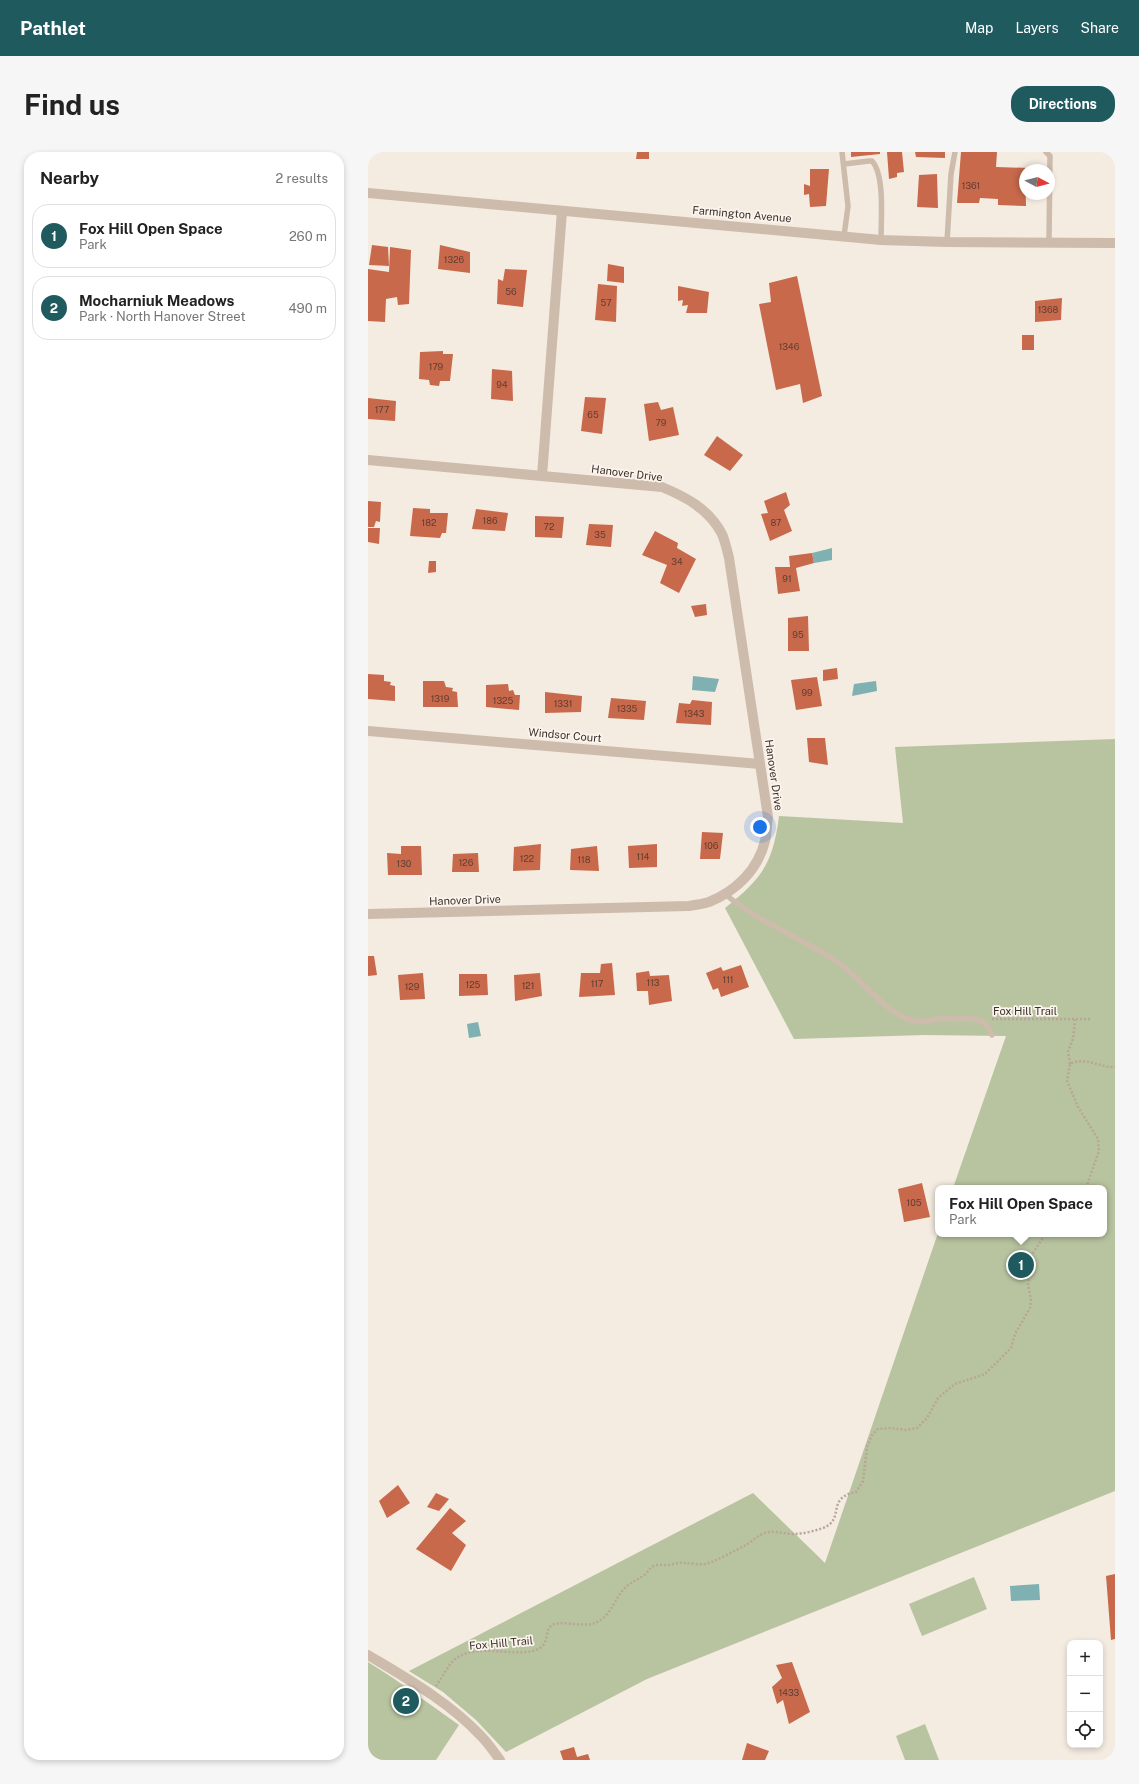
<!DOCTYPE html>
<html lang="en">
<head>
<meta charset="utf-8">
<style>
  body { margin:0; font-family:"Public Sans",sans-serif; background:#f6f6f6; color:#222 }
  .controls { position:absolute; right:12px; bottom:12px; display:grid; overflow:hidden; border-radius:8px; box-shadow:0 2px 6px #0003 }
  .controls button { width:36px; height:36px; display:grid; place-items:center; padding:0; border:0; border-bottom:1px solid #e0e0e0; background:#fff; color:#222; font:20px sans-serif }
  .compass { position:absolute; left:651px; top:12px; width:36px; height:36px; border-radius:50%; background:#fff; box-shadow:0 2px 6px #0003; rotate:97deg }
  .you { position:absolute; left:392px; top:675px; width:14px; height:14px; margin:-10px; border:3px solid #fff; border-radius:50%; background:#1a73e8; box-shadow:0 0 0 6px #1a73e833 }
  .badge { display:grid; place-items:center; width:26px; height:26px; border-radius:50%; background:#1f5a5e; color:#fff; font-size:13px; font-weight:700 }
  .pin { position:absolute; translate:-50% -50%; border:2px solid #fff; box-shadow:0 1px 4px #0006 }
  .popup { position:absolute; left:567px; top:1033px; width:172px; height:52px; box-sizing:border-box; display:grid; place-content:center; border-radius:8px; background:#fff; filter:drop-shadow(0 1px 3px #0005); font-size:13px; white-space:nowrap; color:#767676 }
  .popup b { font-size:15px; color:#222 }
  .popup::after { content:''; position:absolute; left:50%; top:100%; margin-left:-8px; border:8px solid transparent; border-top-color:#fff }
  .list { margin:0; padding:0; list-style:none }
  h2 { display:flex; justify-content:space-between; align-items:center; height:52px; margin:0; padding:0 16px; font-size:17px }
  h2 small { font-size:13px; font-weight:400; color:#767676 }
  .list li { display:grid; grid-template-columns:26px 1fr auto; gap:12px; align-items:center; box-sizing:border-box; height:64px; margin:0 8px 8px; padding:0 8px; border:1px solid #e0e0e0; border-radius:16px }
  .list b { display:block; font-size:15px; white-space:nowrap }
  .list p { margin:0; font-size:13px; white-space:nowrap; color:#767676 }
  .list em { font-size:13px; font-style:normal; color:#767676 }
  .icon { flex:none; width:22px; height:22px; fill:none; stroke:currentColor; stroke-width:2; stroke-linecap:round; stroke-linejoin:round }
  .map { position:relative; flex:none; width:747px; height:1608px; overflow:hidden; border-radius:16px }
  header { display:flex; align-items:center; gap:24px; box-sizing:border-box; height:56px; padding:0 20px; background:#1f5a5e; color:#fff }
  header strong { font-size:19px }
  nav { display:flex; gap:22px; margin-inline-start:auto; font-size:14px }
  .intro { display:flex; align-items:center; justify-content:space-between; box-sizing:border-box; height:96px; padding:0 24px }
  h1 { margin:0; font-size:28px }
  .button { padding:10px 18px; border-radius:16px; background:#1f5a5e; color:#fff; font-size:14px; font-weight:700 }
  main { display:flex; gap:24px; padding:0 24px }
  aside { flex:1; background:#fff; border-radius:16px; box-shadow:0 2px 6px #0003 }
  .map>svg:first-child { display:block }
  .green { fill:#b8c4a0 }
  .water { fill:#7fb0b2 }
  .building { fill:#c8694b }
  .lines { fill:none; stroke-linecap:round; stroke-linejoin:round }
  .path { stroke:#b9a596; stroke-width:2.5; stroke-dasharray:2 2; stroke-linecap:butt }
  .service { stroke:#cdbbac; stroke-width:5.5 }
  .minor { stroke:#cdbbac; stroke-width:10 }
  .tertiary { stroke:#cdbbac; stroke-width:10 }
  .labels { text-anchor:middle; stroke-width:3.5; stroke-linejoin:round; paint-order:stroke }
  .number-label { font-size:9px; fill:#5e3e33 }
  .street-label { font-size:11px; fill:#3b302b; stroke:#fbf5ee }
</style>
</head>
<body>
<header>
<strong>Pathlet</strong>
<nav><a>Map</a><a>Layers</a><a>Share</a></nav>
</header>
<div class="intro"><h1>Find us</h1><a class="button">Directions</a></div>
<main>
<aside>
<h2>Nearby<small>2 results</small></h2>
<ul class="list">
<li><span class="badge">1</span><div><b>Fox Hill Open Space</b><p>Park</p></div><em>260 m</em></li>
<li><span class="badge">2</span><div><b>Mocharniuk Meadows</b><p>Park · North Hanover Street</p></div><em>490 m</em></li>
</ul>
</aside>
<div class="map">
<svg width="747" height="1608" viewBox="0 0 747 1608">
  <rect width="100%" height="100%" fill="#f4ebe1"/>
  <path class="green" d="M747,587v752l-468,188 -141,73 -30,-32 -33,-28 -34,-21 344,-178 72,70 113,-330 166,1v-46h-151l53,-152 -82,-1 -130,4 -69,-131c37,-30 48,-44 54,-92l124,7 -8,-76z
    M606,1425l13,32 -65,27 -13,-32z
    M0,1510l25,16 66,47 -23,35h-68z
    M557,1572l14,36h-34l-9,-24z"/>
  <path class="water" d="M464,396v12l-18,3 -2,-10z
    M325,524l26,3 -4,13 -23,-2z
    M508,529l1,10 -25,5 2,-12z
    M110,870l3,14 -12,2 -2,-14z
    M671,1432l1,16 -29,1 -1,-15z"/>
  <path class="building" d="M269,0h12v7h-13z
    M483,0h29v2l-29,3z
    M519,0h15l2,20 -7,1v4l-8,2z
    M547,0h30v6l-29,-1z
    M593,0h36l-1,15 33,1v2h-4l1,36 -28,-1v-6l-18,-1 -1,5h-22z
    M442,17h19l-3,37 -16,1 -1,-13 -5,1v-11l6,2z
    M569,22l1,34 -21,-1 2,-32z
    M4,93l16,2 1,19 -20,-1z
    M72,93l30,7v21l-32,-4z
    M22,95l21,3 -2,54 -11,1 -1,-8 -11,2 -1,23 -17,-1v-52l21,3z
    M240,112l16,3v16l-17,-2z
    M137,117l22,1 -4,37 -26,-3 1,-25 5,2z
    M429,124l25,120 -19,7 -3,-19 -24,6 -17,-86 12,-2 -2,-19z
    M230,132l19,2 -1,36 -21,-2z
    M310,134l31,6 -2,21h-21l2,-8 -6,1 1,-6 -5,1z
    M694,146l-1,22 -26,2v-21z
    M654,183h12v15h-12z
    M75,199v3h10l-3,27h-10l-1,5 -9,-1 -1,-5 -10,-1 1,-27z
    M124,217l20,2 1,30 -22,-2z
    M217,245l21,1 -4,36 -21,-3z
    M0,246l28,3 -1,20 -27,-2z
    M290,250l3,8 12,-3 6,28 -30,6 -5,-37z
    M349,284l26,19 -13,16 -26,-16z
    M418,340l4,13 -6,5 8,21 -22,10 -9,-27 7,-1 -4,-12z
    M0,349l13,1 -1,20 -4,-1 -2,6h-6z
    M45,356l17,1v4h18l-2,20h-4l-2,5 -30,-2z
    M108,357l32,4 -3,18 -33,-2z
    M167,364l29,1 -2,21 -27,-1z
    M221,372l24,1 -2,22 -25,-2z
    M0,376h12l-1,16 -11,-2z
    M287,379l23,12 -1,5 19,11 -17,34 -19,-10 7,-18 -25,-10z
    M444,401l2,10 -18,5 4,23 -22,3 -3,-27h15l-1,-11z
    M61,409h7v11l-8,1z
    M338,452l1,11 -12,2 -4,-11z
    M440,464l1,35h-21v-33z
    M469,516l1,11 -15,2v-11z
    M0,522l16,1v6l7,1 -1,3 5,1v15l-27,-2z
    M449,525l5,29 -26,4 -5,-30z
    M55,529h21l2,6 7,1 -1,3 5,1 1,15h-35z
    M140,532l1,7 4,-1 2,5h5l-1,15 -33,-3v-22z
    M177,540l37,4 -1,16 -36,1z
    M243,546l35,3 -2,19 -36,-2z
    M324,548l20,2 -1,23 -35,-2 3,-20 11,1z
    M439,586h18l3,27 -19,-3z
    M334,680l21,1 -3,26h-20z
    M173,692l-1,26 -27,1 1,-24z
    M289,692v23l-28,1 -1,-22z
    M33,694h20l1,29h-34l-1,-22 14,1z
    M229,694l2,25 -29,-1 1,-21z
    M110,701l1,19h-27l1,-18z
    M0,804h6l3,19 -9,1z
    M244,811l3,32 -36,2 2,-24h19l1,-9z
    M373,813l8,22 -28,10 -3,-9 -5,2 -7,-17 15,-6 2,4z
    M281,819l1,5 19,-1 3,26 -23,4 -1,-14h-11l-1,-18z
    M55,821l2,26 -25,1 -2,-25z
    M172,821l2,23 -27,5 -1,-26z
    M91,822h28l1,21 -29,1z
    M554,1031l8,34 -26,5 -6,-33z
    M30,1333l12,18 -23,15 -8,-17z
    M68,1341l13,6 -10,12 -12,-4z
    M82,1356l16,13 -14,12 14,12 -15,26 -35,-22z
    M747,1422v65l-4,1 -5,-64z
    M424,1510l18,50 -21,12 -6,-24 -6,4 -5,-17 10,-9 -6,-13z
    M379,1591l22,8 -4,9h-23z
    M206,1595l3,10 11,-3 2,6h-27l-3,-9z"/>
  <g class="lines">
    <path class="path" d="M624,867h99
      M702,912l-2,-13 5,-12 2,-20
      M718,1036l13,-37 -1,-12 -20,-32 -11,-26 3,-17c15,-8 30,4 45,3
      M68,1534c6,-8 11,-19 17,-25 21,-20 58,-3 83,-11 14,-5 8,-18 15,-24 7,-7 33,2 44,-3 16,-7 19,-23 29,-34 6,-7 12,-8 19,-13 5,-3 6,-8 11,-10 4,-2 8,-1 12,-1 6,0 12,-3 18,-2 6,0 14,2 21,1 10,-2 31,-14 41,-19 7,-4 14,-12 23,-13 8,-1 16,2 24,2 10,0 21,-3 30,-6 23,-9 2,-30 33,-36l7,-11 4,-34 5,-12 6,-6 12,-1 16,2 11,-2 10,-10 11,-20 17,-14 30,-10 26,-26 4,-14 15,-26 1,-9 -3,-14 5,-32 9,-14 5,-5"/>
    <path class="service" d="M474,0l6,54 -4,30
      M678,0l4,4 -1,85
      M476,12l25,-3h3c13,14 9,59 9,79
      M579,90l4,-68 4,-22
      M357,742c33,28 75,43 111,67 26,17 49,54 79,60 8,2 16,-1 24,-2 6,-1 13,0 18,0 17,-1 28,-2 35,16"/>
    <path class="minor" d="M0,308l294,27c24,10 47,22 60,47 3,7 5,16 7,24l39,259c-1,8 -1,16 -3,24 -7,29 -29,50 -56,61 -6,2 -14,3 -21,4l-320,8
      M174,324l20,-265
      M0,579l392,33"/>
    <path class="tertiary" d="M0,41l513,47 66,2 168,1
      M0,1503c40,24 81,47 113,81 7,7 13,16 19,24"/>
  </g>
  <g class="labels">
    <g class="number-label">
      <text x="603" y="37">1361</text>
      <text x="86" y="111">1326</text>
      <text x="143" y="143">56</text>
      <text x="238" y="154">57</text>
      <text x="680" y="161">1368</text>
      <text x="421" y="198">1346</text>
      <text x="68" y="218">179</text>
      <text x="134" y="236">94</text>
      <text x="14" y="261">177</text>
      <text x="225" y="266">65</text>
      <text x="293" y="274">79</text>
      <text x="122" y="372">186</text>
      <text x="61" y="374">182</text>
      <text x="408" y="374">87</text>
      <text x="181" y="378">72</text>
      <text x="232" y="386">35</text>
      <text x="309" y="413">34</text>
      <text x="419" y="430">91</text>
      <text x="430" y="486">95</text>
      <text x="439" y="544">99</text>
      <text x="72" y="550">1319</text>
      <text x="135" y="552">1325</text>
      <text x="195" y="555">1331</text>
      <text x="259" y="560">1335</text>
      <text x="326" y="565">1343</text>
      <text x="343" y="697">106</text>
      <text x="275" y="708">114</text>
      <text x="159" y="710">122</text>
      <text x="216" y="711">118</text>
      <text x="98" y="714">126</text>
      <text x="36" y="715">130</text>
      <text x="360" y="831">111</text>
      <text x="285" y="834">113</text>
      <text x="229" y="835">117</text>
      <text x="105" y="836">125</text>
      <text x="160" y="837">121</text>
      <text x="44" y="838">129</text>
      <text x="546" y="1054">105</text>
      <text x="421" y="1544">1433</text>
    </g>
    <g class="street-label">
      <text transform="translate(374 62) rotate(5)" y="4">Farmington Avenue</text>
      <text transform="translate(259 321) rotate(7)" y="4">Hanover Drive</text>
      <text transform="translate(197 583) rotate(5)" y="4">Windsor Court</text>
      <text transform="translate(406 623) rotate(82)" y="4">Hanover Drive</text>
      <text transform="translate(97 748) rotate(-2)" y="4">Hanover Drive</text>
      <text x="657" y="863">Fox Hill Trail</text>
      <text transform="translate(133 1491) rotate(-5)" y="4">Fox Hill Trail</text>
    </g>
  </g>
</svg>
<div class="controls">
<button>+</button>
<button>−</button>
<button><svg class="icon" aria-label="locate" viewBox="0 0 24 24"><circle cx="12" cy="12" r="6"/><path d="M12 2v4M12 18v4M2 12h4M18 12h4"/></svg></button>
</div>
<svg class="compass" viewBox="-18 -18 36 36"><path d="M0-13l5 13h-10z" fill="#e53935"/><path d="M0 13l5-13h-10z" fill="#767676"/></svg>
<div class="you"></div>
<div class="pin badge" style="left:653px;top:1113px">1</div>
<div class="popup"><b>Fox Hill Open Space</b>Park</div>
<div class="pin badge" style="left:38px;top:1549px">2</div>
</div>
</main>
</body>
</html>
